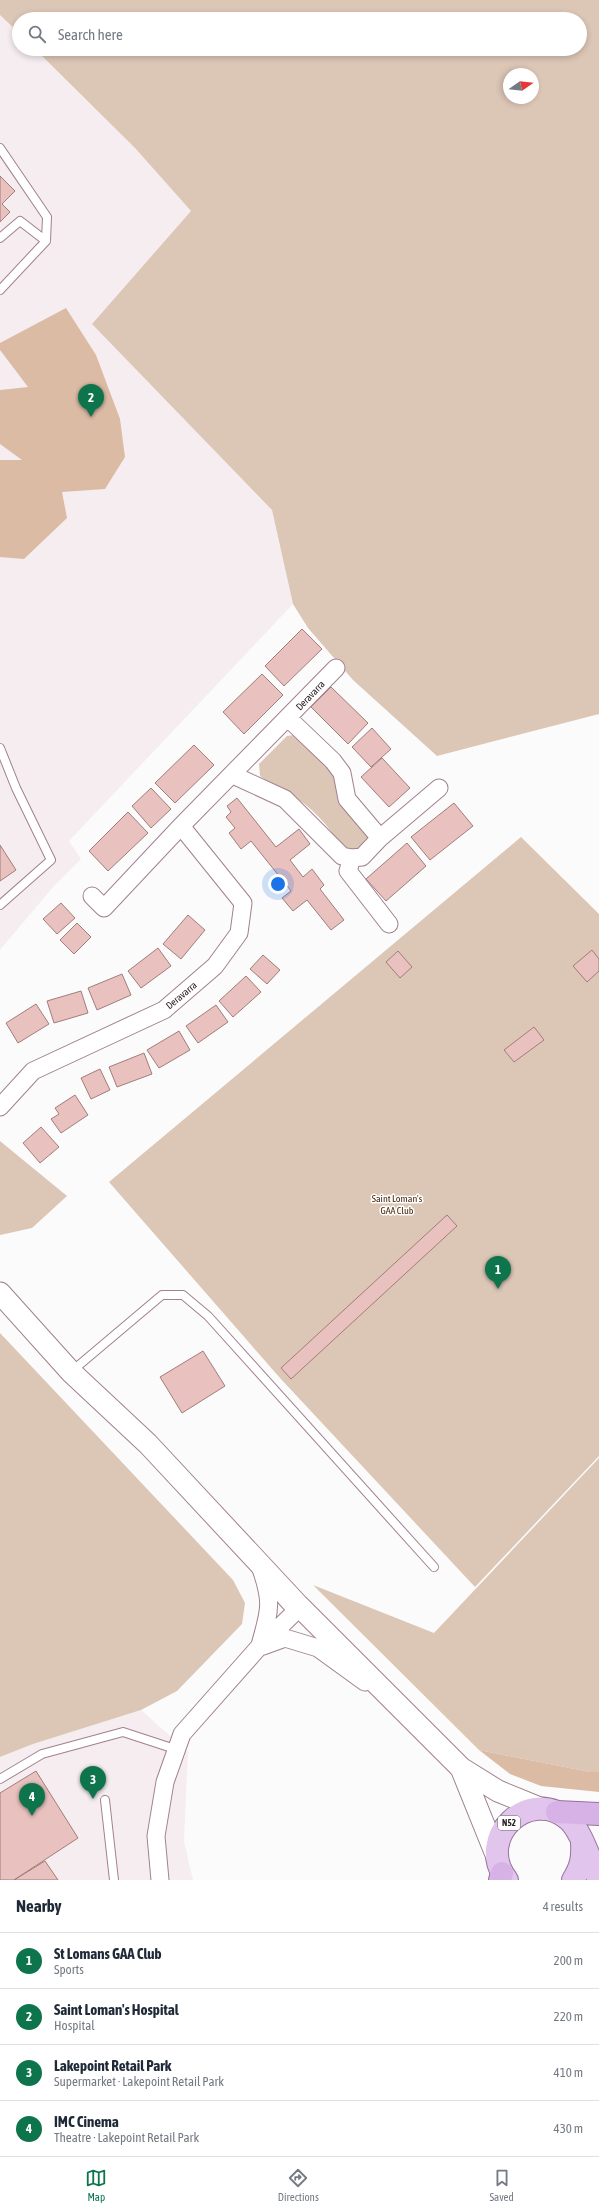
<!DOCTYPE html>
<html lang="en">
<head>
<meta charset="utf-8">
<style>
  body { margin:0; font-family:"Asap Condensed",sans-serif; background:#f6f6f7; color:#1f2937 }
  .compass { position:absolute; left:503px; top:68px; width:36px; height:36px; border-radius:50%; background:#fff; box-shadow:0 2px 6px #0003; rotate:76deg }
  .you { position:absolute; left:278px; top:884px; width:14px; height:14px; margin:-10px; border:3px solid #fff; border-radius:50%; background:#1a73e8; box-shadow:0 0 0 6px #1a73e833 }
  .badge { display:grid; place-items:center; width:26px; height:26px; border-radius:50%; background:#0d744b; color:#fff; font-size:13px; font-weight:700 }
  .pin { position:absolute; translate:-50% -33px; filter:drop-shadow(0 1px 2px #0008) }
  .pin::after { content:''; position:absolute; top:21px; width:14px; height:12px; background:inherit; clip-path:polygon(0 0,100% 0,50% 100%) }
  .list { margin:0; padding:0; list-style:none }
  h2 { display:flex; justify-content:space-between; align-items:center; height:52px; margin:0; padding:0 16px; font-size:17px }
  h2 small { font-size:13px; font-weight:400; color:#747a83 }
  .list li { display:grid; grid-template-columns:26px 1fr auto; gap:12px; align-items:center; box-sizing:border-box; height:56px; padding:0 16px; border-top:1px solid #e0e1e3 }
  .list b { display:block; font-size:15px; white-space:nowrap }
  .list p { margin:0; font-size:13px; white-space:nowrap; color:#747a83 }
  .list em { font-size:13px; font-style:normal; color:#747a83 }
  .icon { flex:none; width:22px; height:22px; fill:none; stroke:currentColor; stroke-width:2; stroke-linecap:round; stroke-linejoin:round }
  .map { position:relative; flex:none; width:599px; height:1880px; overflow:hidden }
  .search { position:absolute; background:#fff; box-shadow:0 2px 6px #0003; left:12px; right:12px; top:12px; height:44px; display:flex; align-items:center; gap:10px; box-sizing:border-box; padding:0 14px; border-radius:22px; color:#747a83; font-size:15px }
  .sheet { height:276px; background:#fff }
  nav { display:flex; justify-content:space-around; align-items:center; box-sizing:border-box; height:56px; border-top:1px solid #e0e1e3; background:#fff; font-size:11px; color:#747a83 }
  nav a { display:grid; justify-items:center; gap:2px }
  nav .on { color:#0d744b }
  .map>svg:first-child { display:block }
  .built { fill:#f6edf1 }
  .green { fill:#dcc6b6; fill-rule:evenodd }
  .forest { fill:#dbbba4 }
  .building { fill:#e9c1be; stroke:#a27d7a }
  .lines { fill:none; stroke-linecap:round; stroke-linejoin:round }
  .service-casing { stroke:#a1808f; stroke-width:10 }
  .minor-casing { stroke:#a1808f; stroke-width:19 }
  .tertiary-casing { stroke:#a1808f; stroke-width:23 }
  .primary-casing { stroke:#95729f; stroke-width:24 }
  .trunk-casing { stroke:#95729f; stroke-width:24 }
  .service { stroke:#fff; stroke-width:8 }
  .minor { stroke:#fff; stroke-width:17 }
  .tertiary { stroke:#fff; stroke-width:21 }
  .primary { stroke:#e1c5ec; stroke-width:22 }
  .trunk { stroke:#d7b2e6; stroke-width:22 }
  .labels { text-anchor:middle; stroke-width:3; stroke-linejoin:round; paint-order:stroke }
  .shield { fill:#fff; stroke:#6d6468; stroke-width:1 }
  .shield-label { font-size:9px; font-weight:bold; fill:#2e2127 }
  .street-label { font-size:10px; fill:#2e2127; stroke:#fff }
  .park-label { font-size:10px; fill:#462609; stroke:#fff }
</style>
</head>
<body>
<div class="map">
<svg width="599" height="1880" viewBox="0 0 599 1880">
  <rect width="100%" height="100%" fill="#fbfbfb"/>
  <path class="built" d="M0,15l19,18v16h16l100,99 56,63 -99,113 180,186 21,94 -224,237 12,18 -27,27 -54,64z
    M141,1710l47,42 -4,89 9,39h-193v-123l33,-13z"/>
  <path class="green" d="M0,0h599v714l-162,42 -84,-76 -45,-52 -15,-24 -21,-94 -180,-186 99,-113 -56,-63 -100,-99h545v-30h-561v14l-19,-18zM509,74h24v24h-24z
    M294,735l42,40 32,55v9l-8,9 -11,4 -8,-4c-11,-23 -30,-41 -52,-55 -10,-6 -20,-10 -29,-17l-1,-12 28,-28z
    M521,837l78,77v542l-124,131 -195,-209 -171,-196z
    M0,1141l67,55 -35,32 -32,7z
    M0,1333l233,247 12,23 -3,21 -65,67 -36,19 -108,34 -33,13z
    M599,1458v314h-9l-111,-22 -166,-165 121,48z"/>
  <path class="forest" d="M66,308l30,47 24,64 5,38 -20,32 -43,3 5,26 -43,41 -24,-2v-97h22l-22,-16v-54l28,-3 -28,-37v-7z
    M479,1750l111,22h9v20l-58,-6 -31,-12z"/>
  <path class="building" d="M0,176l15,15 -13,13 8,8 -10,10z
    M302,629l20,20 -38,37 -19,-20z
    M262,674l21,21 -39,39 -21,-22z
    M331,687l37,36 -20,21 -37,-37z
    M372,728l19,21 -20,18 -19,-20z
    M194,745l20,20 -39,38 -20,-20z
    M382,758l28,30 -21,19 -28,-30z
    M151,788l20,21 -20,19 -19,-22z
    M237,798l39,49 23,-18 11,15 -20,16 13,17 9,-8 12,16 -4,4 24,31 -13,10 -24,-30 -14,11 -11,-13 9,-7 -40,-50 -10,8 -12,-16 6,-5 -9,-11 5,-5 -4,-6z
    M454,803l19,23 -43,34 -19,-23z
    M128,812l20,21 -40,38 -19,-20z
    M407,843l19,23 -40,35 -20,-22z
    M0,845l16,25 -16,11z
    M61,903l14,15 -18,16 -14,-15z
    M188,915l17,15 -24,29 -18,-15z
    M77,923l14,14 -17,17 -14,-14z
    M158,948l13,18 -30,22 -13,-17z
    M592,950l7,9v12l-12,11 -14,-16z
    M398,951l14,16 -12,11 -14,-16z
    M263,955l17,15 -13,14 -17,-15z
    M122,974l9,21 -34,15 -9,-22z
    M246,976l15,16 -28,25 -14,-16z
    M81,991l7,22 -34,10 -7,-22z
    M36,1004l13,20 -31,19 -12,-20z
    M216,1005l12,17 -30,21 -12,-17z
    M534,1027l10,13 -30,22 -10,-12z
    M179,1031l11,19 -31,18 -12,-18z
    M144,1053l8,21 -35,13 -8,-20z
    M100,1069l10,21 -19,9 -10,-21z
    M75,1095l13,20 -27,18 -10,-14 8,-5 -4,-6z
    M41,1127l18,20 -19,16 -17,-20z
    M447,1215l10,11 -166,153 -10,-11z
    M203,1351l22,35 -43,27 -22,-36z
    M36,1771l42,67 -64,42h-14v-87z
    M45,1861l13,19h-44z"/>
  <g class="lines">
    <defs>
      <path id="service" d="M0,148l47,69 -1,24 -46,49
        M0,238l20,-17 26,20
        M0,748l16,40 35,72 -51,45
        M72,1371l90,-76h21l25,21 226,251
        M0,1779l42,-25 81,-22 52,17
        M105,1800l9,80"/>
      <path id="minor" d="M288,718l45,43 9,12 5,26 33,39
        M233,775l52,24 57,57 10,2 -4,13 41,53
        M352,858l10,-1 18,-19 59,-50
        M92,896l12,12 77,-82 155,-158
        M0,1107l33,-36 131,-61 51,-44 24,-33 4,-30 -62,-77
        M260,1645c10,-35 13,-43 0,-79
        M263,1646l22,-8 33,10 47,34
        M160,1880l-4,-44 9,-54 17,-48 77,-87 34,-33 1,-7 -10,-11"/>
      <path id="tertiary" d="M0,1293l71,79 77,72 150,161 163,163 37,23 44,18
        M461,1768l36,89"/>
      <path id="primary" d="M507,1880c-33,-42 22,-95 62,-60 13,12 22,43 30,60
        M573,1880c8,-13 10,-22 9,-37"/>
      <path id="trunk" d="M557,1812l42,2
        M500,1880l2,-7"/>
    </defs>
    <use href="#service" class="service-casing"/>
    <use href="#minor" class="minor-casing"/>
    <use href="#tertiary" class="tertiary-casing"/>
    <use href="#primary" class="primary-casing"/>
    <use href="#trunk" class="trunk-casing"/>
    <use href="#service" class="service"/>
    <use href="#minor" class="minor"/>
    <use href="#tertiary" class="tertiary"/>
    <use href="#primary" class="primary"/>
    <use href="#trunk" class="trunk"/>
  </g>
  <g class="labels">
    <rect class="shield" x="498" y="1816" width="22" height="14" rx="3"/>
    <g class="shield-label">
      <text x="509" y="1826">N52</text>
    </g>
    <g class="street-label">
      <text transform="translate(310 695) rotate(-46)" y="4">Deravarra</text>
      <text transform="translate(181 995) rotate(-40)" y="4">Deravarra</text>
    </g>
    <g class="park-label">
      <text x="397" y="1202">Saint Loman's<tspan x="397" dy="12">GAA Club</tspan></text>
    </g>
  </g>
</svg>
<svg class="compass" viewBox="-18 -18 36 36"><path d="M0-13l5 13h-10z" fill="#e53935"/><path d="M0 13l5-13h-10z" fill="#747a83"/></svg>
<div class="you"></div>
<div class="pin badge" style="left:498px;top:1289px">1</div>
<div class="pin badge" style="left:91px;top:417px">2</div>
<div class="pin badge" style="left:93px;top:1799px">3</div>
<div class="pin badge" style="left:32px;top:1816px">4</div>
<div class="search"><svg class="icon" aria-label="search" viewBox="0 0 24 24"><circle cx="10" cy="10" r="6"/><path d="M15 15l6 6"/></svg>Search here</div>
</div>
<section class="sheet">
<h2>Nearby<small>4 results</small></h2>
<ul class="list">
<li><span class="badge">1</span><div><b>St Lomans GAA Club</b><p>Sports</p></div><em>200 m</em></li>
<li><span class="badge">2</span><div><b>Saint Loman's Hospital</b><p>Hospital</p></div><em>220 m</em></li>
<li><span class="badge">3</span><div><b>Lakepoint Retail Park</b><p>Supermarket · Lakepoint Retail Park</p></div><em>410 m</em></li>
<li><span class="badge">4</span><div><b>IMC Cinema</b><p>Theatre · Lakepoint Retail Park</p></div><em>430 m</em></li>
</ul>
</section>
<nav>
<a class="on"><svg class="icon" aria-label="map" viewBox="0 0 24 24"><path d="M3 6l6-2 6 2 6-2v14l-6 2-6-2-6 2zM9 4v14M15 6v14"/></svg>Map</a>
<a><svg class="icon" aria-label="directions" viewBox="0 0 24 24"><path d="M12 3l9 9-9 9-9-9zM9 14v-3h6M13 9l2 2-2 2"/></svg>Directions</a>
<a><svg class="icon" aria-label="saved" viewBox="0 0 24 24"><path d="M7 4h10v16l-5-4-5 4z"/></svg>Saved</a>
</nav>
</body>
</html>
